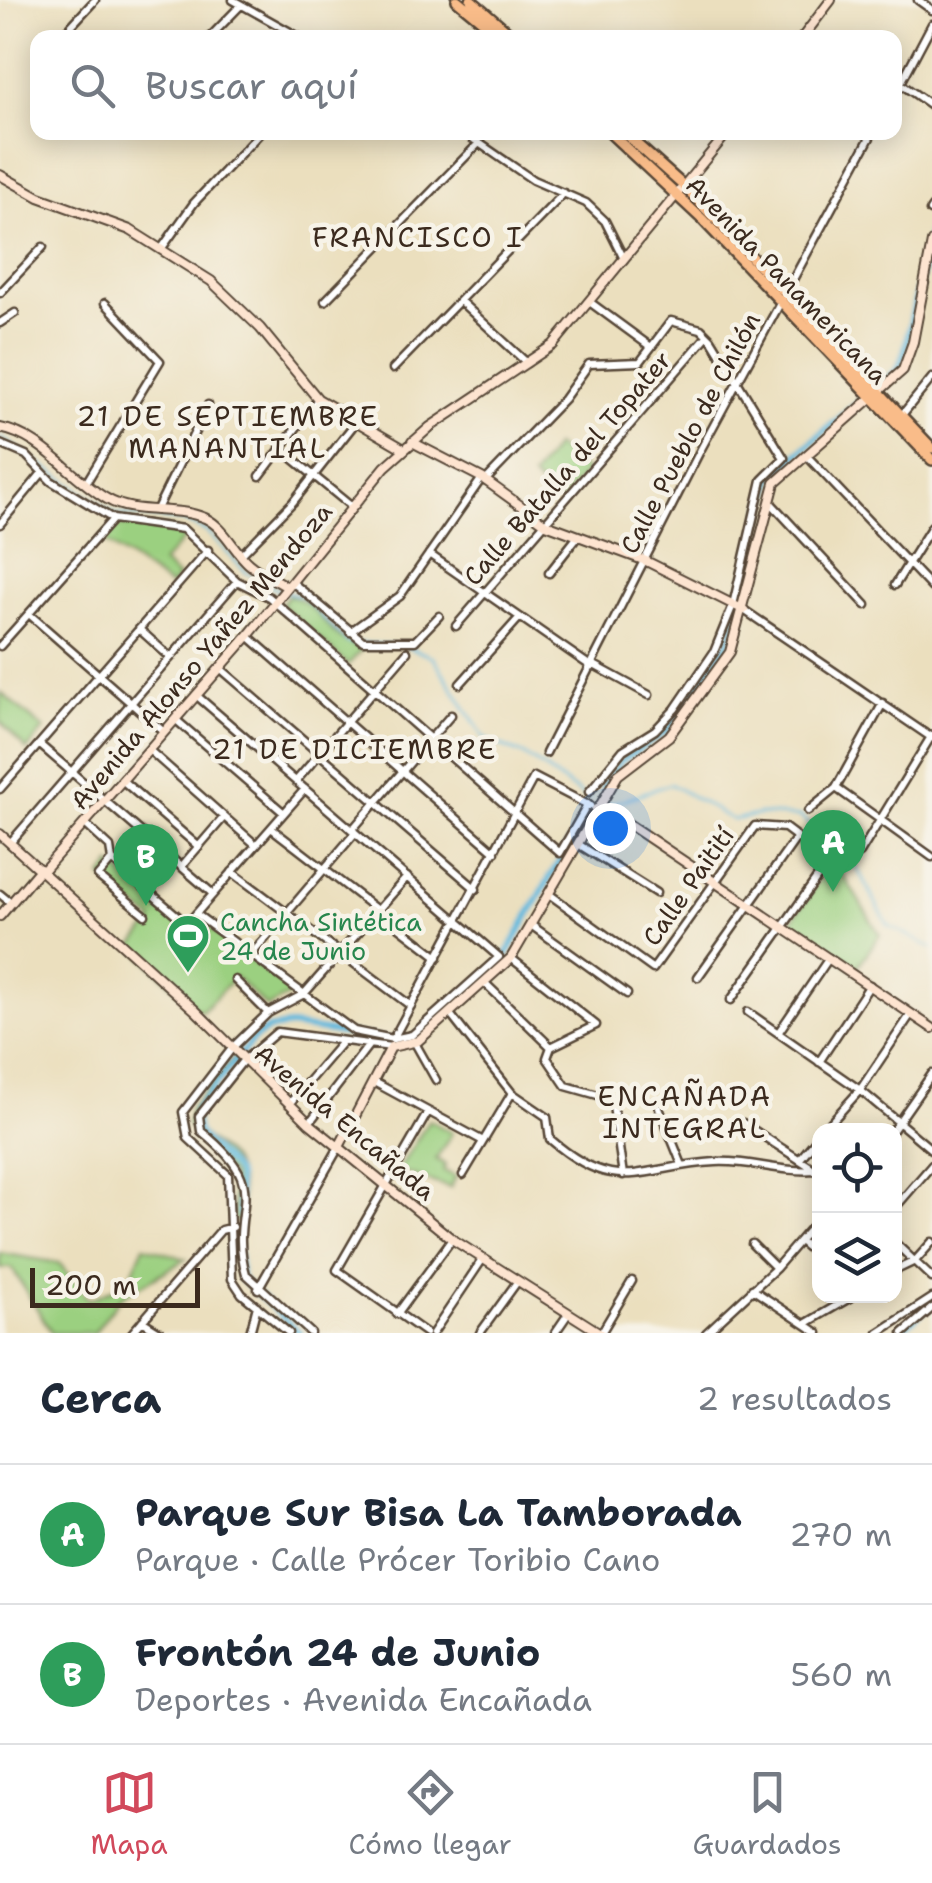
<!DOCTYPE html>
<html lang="es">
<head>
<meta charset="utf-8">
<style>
  body { margin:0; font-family:"Shantell Sans",sans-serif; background:#f6f6f7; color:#1f2937 }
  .controls { position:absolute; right:30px; bottom:30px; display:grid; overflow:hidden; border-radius:20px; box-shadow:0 5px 25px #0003 }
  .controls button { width:90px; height:90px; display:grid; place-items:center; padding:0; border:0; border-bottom:2px solid #e0e1e3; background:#fff; color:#1f2937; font:50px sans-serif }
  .scale { position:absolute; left:30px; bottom:25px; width:170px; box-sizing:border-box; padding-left:10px; border:5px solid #3b2a1e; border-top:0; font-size:28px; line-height:35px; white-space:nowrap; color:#3b2a1e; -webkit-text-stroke:8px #f7f3e8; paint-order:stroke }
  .you { position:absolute; left:610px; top:828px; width:35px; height:35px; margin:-25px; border:8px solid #fff; border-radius:50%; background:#1a73e8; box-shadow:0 0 0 15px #1a73e833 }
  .badge { display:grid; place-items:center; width:65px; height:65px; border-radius:50%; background:#d1495b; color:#fff; font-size:32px; font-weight:700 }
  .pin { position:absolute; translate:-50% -82px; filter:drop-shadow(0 2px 5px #0008) }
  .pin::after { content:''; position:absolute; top:52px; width:35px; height:30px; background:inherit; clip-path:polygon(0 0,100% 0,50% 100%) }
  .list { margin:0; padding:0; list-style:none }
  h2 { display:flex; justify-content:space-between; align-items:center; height:130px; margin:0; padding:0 40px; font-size:42px }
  h2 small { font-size:32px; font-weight:400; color:#747a83 }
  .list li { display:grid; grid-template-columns:65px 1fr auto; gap:30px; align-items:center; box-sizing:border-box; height:140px; padding:0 40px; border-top:2px solid #e0e1e3 }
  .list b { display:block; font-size:38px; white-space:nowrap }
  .list p { margin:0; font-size:32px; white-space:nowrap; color:#747a83 }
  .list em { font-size:32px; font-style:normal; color:#747a83 }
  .icon { flex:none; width:55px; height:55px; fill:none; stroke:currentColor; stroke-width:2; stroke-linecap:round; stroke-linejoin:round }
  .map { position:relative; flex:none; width:932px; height:1333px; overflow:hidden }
  .search { position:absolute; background:#fff; box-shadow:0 5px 25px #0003; left:30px; right:30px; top:30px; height:110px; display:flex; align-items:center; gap:25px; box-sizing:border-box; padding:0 35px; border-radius:20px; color:#747a83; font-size:38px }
  .sheet { height:410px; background:#fff }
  nav { display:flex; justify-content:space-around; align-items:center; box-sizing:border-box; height:140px; border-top:2px solid #e0e1e3; background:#fff; font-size:28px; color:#747a83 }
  nav a { display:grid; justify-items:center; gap:5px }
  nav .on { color:#d1495b }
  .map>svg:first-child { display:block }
  .green { fill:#9bd080; stroke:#6b7d4f; stroke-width:2.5 }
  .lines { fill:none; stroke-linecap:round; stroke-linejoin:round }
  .stream { stroke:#60b9de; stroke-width:2.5 }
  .canal { stroke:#60b9de; stroke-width:6 }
  .street-casing { stroke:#554536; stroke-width:11 }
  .secondary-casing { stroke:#554536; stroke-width:12 }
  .primary-casing { stroke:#554536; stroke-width:14 }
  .street { stroke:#fff; stroke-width:6 }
  .secondary { stroke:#fde4d0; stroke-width:8 }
  .primary { stroke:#f9bc89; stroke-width:9 }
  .labels { text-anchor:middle; stroke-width:9; stroke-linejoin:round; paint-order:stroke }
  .street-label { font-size:25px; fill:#3b2a1e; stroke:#f7f3e8 }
  .leisure-label { font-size:25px; fill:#27864d; stroke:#f7f3e8; text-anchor:start }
  .neighbourhood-label { font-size:28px; letter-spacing:2.5px; fill:#3b2a1e; stroke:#f7f3e8 }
</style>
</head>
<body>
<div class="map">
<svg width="932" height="1333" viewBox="0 0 932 1333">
  <rect width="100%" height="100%" fill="#f7f3e8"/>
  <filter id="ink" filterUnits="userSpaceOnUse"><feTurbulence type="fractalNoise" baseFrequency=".01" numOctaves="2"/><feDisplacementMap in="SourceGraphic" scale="20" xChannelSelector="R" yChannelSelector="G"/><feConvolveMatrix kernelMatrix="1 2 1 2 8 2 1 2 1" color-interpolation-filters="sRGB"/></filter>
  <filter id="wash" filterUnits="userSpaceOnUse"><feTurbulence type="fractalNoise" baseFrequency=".0048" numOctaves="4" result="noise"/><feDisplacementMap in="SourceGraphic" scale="40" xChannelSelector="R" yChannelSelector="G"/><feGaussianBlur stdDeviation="2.25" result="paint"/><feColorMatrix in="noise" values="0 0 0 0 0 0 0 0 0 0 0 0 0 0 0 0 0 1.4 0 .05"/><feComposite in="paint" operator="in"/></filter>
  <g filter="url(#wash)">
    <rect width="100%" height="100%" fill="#ebdfbe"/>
    <path class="green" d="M555,446l32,25 -27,30 -28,-23z
      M115,525l57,4 14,7 -24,27 16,14 -8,9 -69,-47z
      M288,595c32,7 40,48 75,53l-15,17 -67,-61z
      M0,692l44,37 -17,21 -27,-29z
      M834,860l46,75 -25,35 -65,-47z
      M112,865l75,64 11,-11 95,75 -26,15 -32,-31 -33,34 -6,-2 -64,-63 22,-25 -52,-44z
      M232,1058l5,4c-12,15 -40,38 -41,57 -1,19 26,28 35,41 13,18 10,40 10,61h-7l-3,-45 -44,-51 3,-17z
      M429,1120l23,13 -16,26 10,6 -3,5 13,7 -6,11 -52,-18z
      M144,1246l42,13 -66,39 -26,35h-42l-40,-65h-12v-15l59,10 30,37 39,-18z"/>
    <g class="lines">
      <path class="stream" d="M0,437l115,77 69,7 22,10 41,42 29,16 26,7 46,47 54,2 31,12 52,82 41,17 62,43
        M605,806l65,-22 63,36 28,-6 40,3 57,53 30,55 44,23"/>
      <path class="canal" d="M881,384l17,-15 6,-15 28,-133
        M602,787l19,-26 45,-29 62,-89 45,-168 90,-77
        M502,963l83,-148
        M411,1041l25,-21
        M239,1214l-2,-39c-14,-23 -50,-37 -41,-66l57,-70 15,-10 22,-3 109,16
        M237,1240l4,39 59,54
        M898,1333l34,-30"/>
    </g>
  </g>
  <g filter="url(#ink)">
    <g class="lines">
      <defs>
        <path id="street" d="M233,0l68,38
          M918,0l14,10
          M60,38l35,-38
          M209,38l32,-33
          M901,84l31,22
          M894,96l38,-72
          M463,132l70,48 53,23 19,18 19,38
          M930,211l2,-3
          M162,248l32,-45 67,-71
          M0,293l43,-46
          M325,301l154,-158
          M460,301l67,62
          M591,303l60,44
          M0,323l15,-10
          M393,369l171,-176
          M901,416l31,-38
          M0,444l26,11 25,26 62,38 70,10 54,52 32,16 291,256 28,-49
          M280,448l72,59
          M806,455l126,133
          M260,476l58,-77
          M485,481l79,-82 25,-35 51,-2 31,-41 30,8 10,10 73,119 -22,22 -29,125 -19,47 -39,57 -20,21 -32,20 -34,42
          M86,483l74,-122 -55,-58
          M771,503l95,102
          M158,507l50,-102
          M0,524l42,-51
          M429,554l163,113
          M241,555l52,-53 63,-80
          M549,573l29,-37
          M292,582l71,59h52l24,-25
          M895,585l37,-59
          M744,610l188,128
          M29,614l135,118
          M456,626l251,-290
          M139,629l31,28
          M350,632l50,-36 82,-118
          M248,636l247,216
          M0,646l113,-127
          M594,665l55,30
          M220,668l256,221
          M460,684l60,-67
          M196,695l303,262 -87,78 -19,4 -39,-8 -158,-117
          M175,719l109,94
          M39,744l174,150
          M149,750l107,95
          M546,753l155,-304 172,-317
          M123,781l76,66
          M296,781l111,-129
          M836,788l96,69
          M0,789l208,-239
          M808,811l28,-23 47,-85
          M85,824l25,23 2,13 75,64 118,-135
          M271,828l167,129
          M352,830l99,-115
          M10,843l227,-262
          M578,844l78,49
          M860,853l72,-118
          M112,860l-14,16 47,39
          M181,867l43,-50
          M232,872l179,134
          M0,894l11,9
          M549,894l104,75 102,-143 30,2 44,33 -98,139
          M531,925l96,69
          M251,955l104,-122
          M511,958l85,67 -45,22
          M698,977l99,-140
          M235,980l33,33
          M486,984l65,63 -4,11 19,28 46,13 11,76
          M748,1012l112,78 72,60
          M450,1014l62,79 35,24 3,22c68,59 90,27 166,23 34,-2 65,11 100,8
          M778,1033l51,-75
          M393,1039l141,-262 56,29
          M415,1043l21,37
          M819,1062l51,-77
          M374,1082l109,59
          M289,1104l53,-62
          M659,1108l23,57
          M309,1123l59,-77
          M743,1123l77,50
          M824,1130l36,-40 51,-76
          M893,1130l39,-56
          M800,1159l20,-24
          M463,1175l49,-82
          M894,1209l38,-44
          M800,1241l20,18
          M894,1242l38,36
          M752,1244l24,24
          M894,1271l21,-10 17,-19
          M258,1289l81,-142
          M752,1289l66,44
          M397,1314l55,-75
          M142,1321l19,12
          M805,1324l48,-28
          M132,1333l89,-103 12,-3
          M250,1333l7,-27
          M289,1333l-47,-39 -10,-15 -4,-104 -40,-37 -5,-26 50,-65 35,-34 36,-19 103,-117
          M311,1333l-65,-59c-20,-71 31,-82 -45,-143l-2,-15 43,-54 35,-30 114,15
          M426,1333l-89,-63 91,-158
          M433,1333l49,-73
          M480,1333l37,-51
          M555,1333l13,-19
          M601,1333l31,-52
          M706,1333l70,-65 44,-51
          M878,1333l54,-35
          M903,1333l29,-25"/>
        <path id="secondary" d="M802,38l29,-38
          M0,175l39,22 91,33 81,51 49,47 58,71 86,50
          M0,428c41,7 70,49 107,71 28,17 68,6 98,19 19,9 28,31 43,45 11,10 27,16 39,24
          M412,442l70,36 64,46 100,37 98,49
          M596,809l22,8 314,211
          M0,834l196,177 113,112 143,116 148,94
          M43,871l205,-235 137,-169 45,-40 123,-82 175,-213
          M0,916l40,-47
          M339,1147l52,-100 27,-6 93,-83 107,-183 51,-39 61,-84 45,-169 128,-113 10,-28 19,-100"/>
        <path id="primary" d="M457,0l46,38
          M471,0l44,38
          M609,132l94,88 229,240
          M623,132l64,57 245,259"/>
      </defs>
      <use href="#street" class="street-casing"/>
      <use href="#secondary" class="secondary-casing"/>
      <use href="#primary" class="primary-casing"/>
      <use href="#street" class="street"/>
      <use href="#secondary" class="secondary"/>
      <use href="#primary" class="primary"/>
    </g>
  </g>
  <defs>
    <symbol id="stadium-pin" viewBox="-11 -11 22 30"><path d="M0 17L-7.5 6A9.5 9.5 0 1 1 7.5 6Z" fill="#2e9e5b" stroke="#f7f3e8"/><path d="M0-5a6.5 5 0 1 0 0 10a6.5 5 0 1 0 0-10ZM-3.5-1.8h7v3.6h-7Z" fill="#fff"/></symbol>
  </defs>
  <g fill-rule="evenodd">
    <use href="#stadium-pin" x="163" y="911" width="50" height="68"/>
  </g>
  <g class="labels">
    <g class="street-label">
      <text transform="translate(787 280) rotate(46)" y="9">Avenida Panamericana</text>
      <text transform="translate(690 433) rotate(-62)" y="9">Calle Pueblo de Chilón</text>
      <text transform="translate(567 468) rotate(-49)" y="9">Calle Batalla del Topater</text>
      <text transform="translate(201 656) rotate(-50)" y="9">Avenida Alonso Yañez Mendoza</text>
      <text transform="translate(688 886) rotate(-55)" y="9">Calle Paitití</text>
      <text transform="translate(345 1122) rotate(40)" y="9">Avenida Encañada</text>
    </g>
    <g class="leisure-label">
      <text x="220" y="931">Cancha Sintética<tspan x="220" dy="29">24 de Junio</tspan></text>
    </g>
    <g class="neighbourhood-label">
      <text x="418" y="247">FRANCISCO I</text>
      <text x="228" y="426">21 DE SEPTIEMBRE<tspan x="228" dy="32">MANANTIAL</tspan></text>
      <text x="355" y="759">21 DE DICIEMBRE</text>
      <text x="685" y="1106">ENCAÑADA<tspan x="685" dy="32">INTEGRAL</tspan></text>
    </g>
  </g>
</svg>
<div class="controls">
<button><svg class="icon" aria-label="locate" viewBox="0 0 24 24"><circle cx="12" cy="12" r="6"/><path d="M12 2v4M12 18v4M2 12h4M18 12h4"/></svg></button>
<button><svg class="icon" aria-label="layers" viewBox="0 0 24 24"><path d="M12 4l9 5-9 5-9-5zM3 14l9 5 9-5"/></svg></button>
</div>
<div class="scale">200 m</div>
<div class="you"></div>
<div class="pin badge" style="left:833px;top:892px;background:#2e9e5b">A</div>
<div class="pin badge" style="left:146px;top:906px;background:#2e9e5b">B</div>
<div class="search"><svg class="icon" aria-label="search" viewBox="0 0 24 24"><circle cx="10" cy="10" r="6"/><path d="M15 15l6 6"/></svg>Buscar aquí</div>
</div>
<section class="sheet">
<h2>Cerca<small>2 resultados</small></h2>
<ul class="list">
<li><span class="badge" style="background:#2e9e5b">A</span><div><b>Parque Sur Bisa La Tamborada</b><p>Parque · Calle Prócer Toribio Cano</p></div><em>270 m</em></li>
<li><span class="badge" style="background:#2e9e5b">B</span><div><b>Frontón 24 de Junio</b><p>Deportes · Avenida Encañada</p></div><em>560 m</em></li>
</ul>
</section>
<nav>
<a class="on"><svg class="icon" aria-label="map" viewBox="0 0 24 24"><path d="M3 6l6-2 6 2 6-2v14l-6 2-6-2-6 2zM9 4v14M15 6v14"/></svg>Mapa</a>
<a><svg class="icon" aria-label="directions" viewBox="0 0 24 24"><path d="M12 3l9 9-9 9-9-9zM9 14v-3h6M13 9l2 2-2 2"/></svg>Cómo llegar</a>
<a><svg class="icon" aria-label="saved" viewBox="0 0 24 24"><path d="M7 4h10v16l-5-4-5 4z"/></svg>Guardados</a>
</nav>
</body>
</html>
